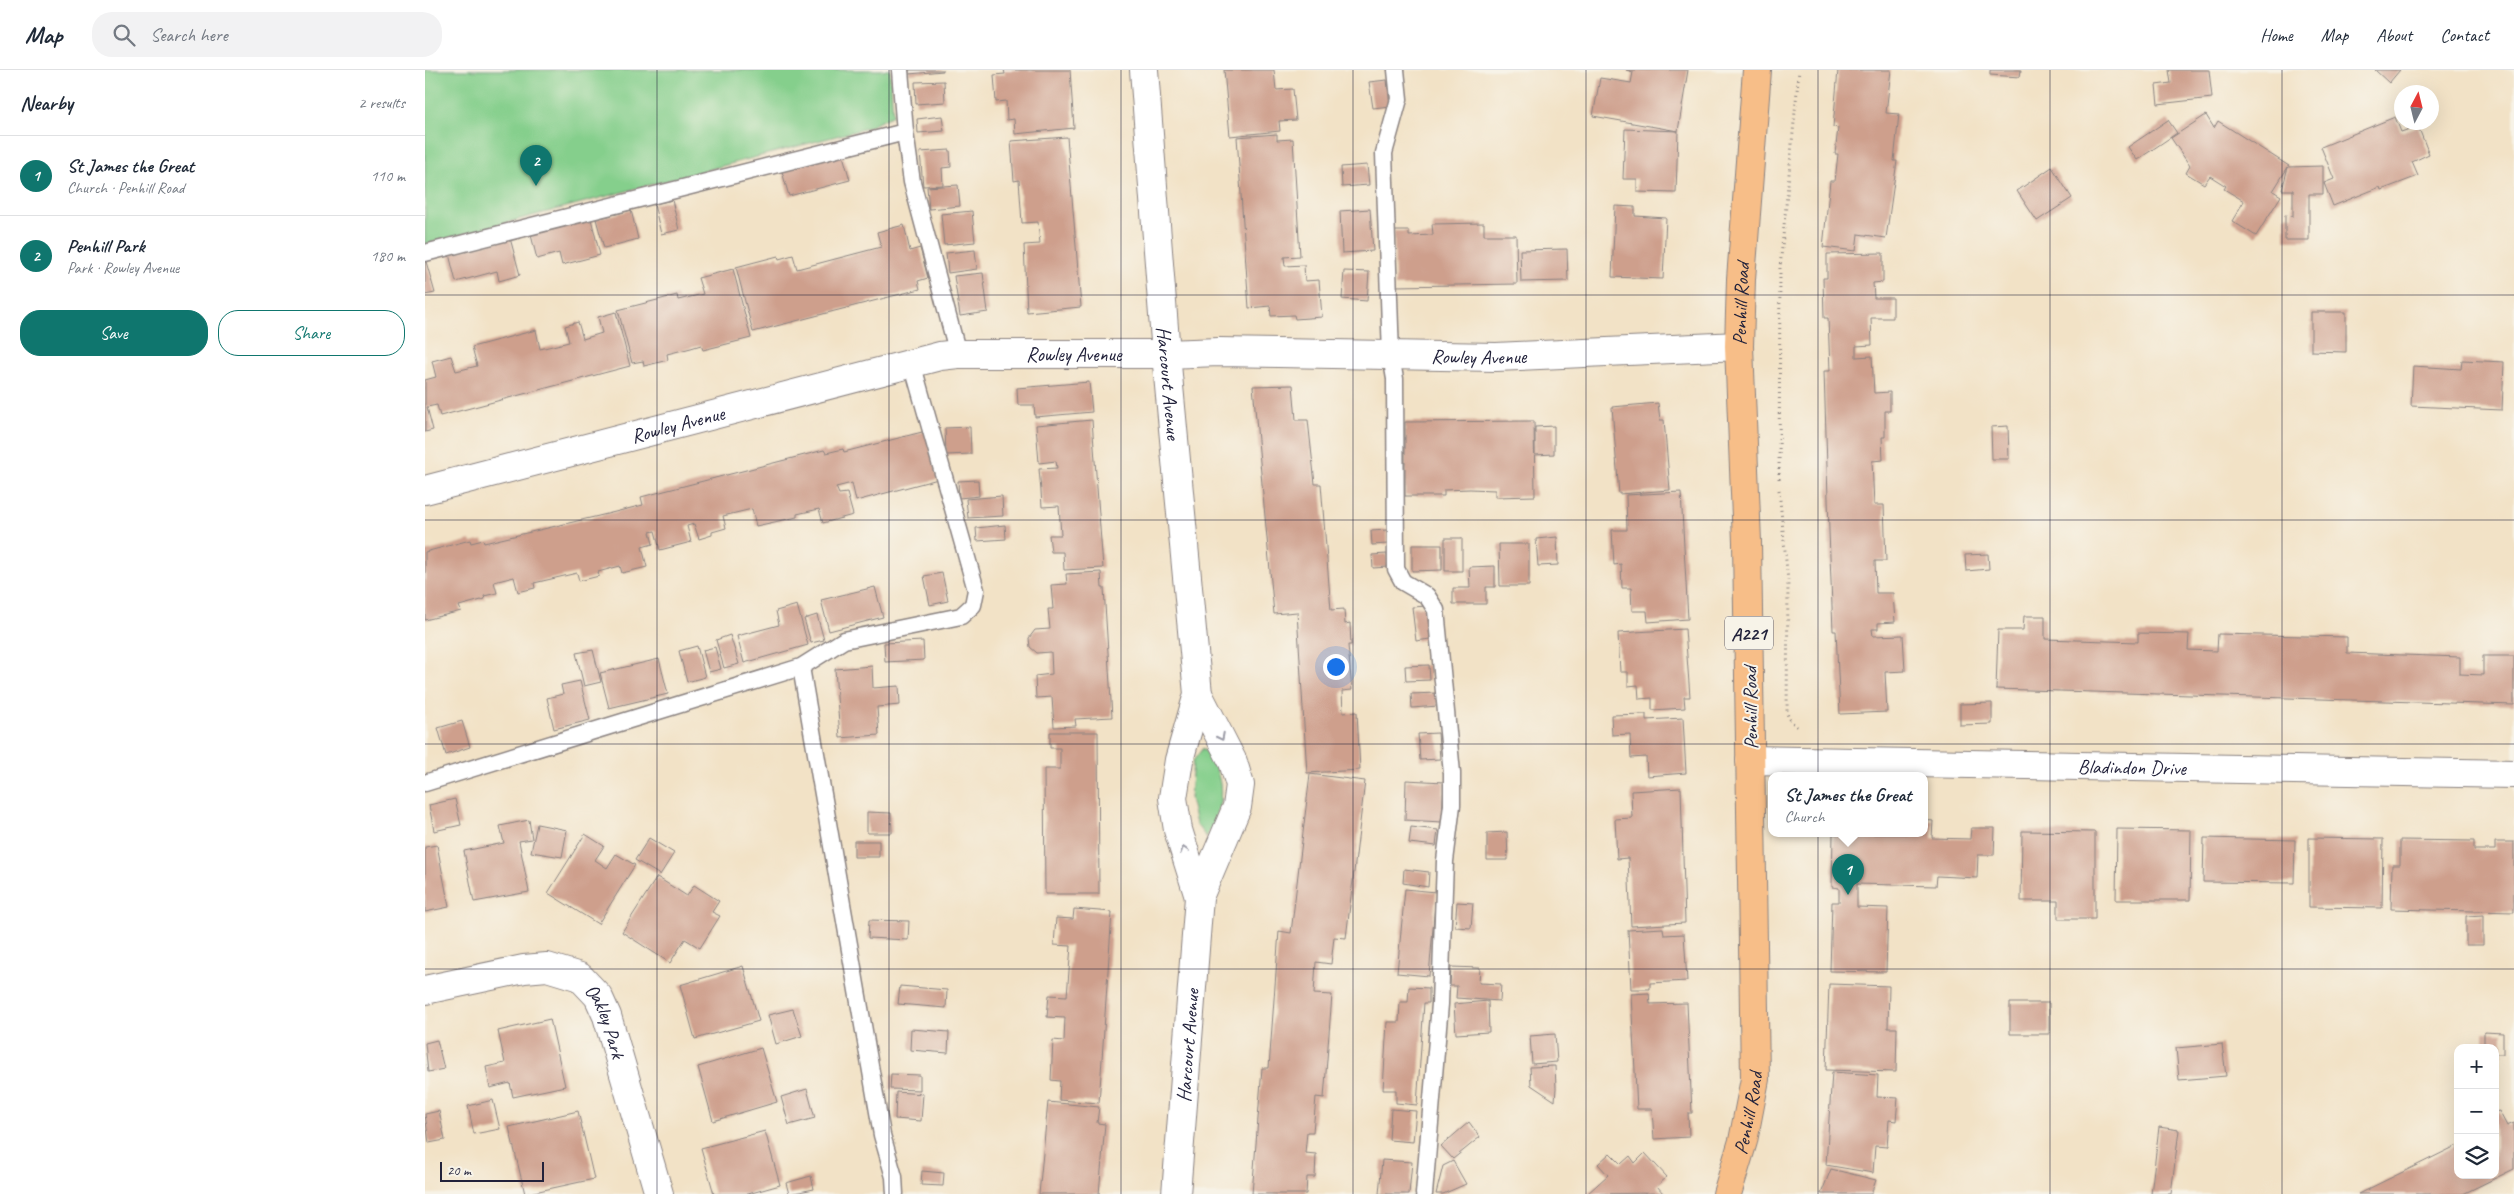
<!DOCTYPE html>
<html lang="en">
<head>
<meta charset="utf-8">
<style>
  body { margin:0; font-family:Caveat,sans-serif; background:#f2f2f3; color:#1f2937 }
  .controls { position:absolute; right:15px; bottom:15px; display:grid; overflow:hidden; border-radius:10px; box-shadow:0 5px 20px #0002 }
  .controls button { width:45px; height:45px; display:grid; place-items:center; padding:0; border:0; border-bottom:1px solid #e0e1e3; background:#fff; color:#1f2937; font:25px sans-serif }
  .compass { position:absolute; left:1969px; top:15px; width:45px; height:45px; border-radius:50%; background:#fff; box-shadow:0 5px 20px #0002; rotate:7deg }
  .scale { position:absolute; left:15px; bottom:12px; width:104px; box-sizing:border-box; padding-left:5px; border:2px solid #22223b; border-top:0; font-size:14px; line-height:18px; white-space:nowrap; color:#22223b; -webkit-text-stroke:4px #f7f3e8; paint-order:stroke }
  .you { position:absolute; left:910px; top:596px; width:18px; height:18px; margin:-12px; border:4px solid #fff; border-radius:50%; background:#1a73e8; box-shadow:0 0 0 8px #1a73e833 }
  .badge { display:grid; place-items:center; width:32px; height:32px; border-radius:50%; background:#0f766e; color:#fff; font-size:16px; font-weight:700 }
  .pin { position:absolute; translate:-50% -41px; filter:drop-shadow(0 1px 2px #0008) }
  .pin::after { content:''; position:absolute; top:26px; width:18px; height:15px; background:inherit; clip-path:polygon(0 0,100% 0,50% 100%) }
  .popup { position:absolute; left:1343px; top:702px; width:160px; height:65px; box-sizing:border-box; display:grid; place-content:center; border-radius:10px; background:#fff; filter:drop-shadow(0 1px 4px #0005); font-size:16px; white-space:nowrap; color:#747a83 }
  .popup b { font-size:19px; color:#1f2937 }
  .popup::after { content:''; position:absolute; left:50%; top:100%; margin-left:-10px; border:10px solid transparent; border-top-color:#fff }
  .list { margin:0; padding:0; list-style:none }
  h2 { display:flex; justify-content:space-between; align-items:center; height:65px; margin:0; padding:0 20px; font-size:21px }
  h2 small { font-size:16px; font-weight:400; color:#747a83 }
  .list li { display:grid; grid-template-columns:32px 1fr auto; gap:15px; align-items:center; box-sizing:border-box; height:80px; padding:0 20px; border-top:1px solid #e0e1e3 }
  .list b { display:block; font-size:19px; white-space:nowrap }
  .list p { margin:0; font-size:16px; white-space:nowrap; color:#747a83 }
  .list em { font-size:16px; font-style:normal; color:#747a83 }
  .actions { display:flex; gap:10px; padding:15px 20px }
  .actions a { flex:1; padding:11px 0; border:1px solid #0f766e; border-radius:20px; text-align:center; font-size:18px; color:#0f766e }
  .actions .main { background:#0f766e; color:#fff }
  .icon { flex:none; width:28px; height:28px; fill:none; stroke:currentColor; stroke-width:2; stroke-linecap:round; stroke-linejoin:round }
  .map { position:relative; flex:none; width:2089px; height:1124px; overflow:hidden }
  header { display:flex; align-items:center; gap:30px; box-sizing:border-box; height:70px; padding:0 25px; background:#fff; border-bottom:1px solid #e0e1e3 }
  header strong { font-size:24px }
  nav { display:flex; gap:28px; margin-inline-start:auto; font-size:18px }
  .search { width:350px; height:45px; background:#f2f2f3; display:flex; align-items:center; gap:12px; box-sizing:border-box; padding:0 18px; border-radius:20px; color:#747a83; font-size:19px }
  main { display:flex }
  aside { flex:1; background:#fff }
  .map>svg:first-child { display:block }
  .green { fill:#85cf8c; stroke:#547864 }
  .building { fill:#ce9f8c }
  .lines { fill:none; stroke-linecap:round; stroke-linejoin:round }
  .lane-casing { stroke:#8a8280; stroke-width:19 }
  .street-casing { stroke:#8a8280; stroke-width:30 }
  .primary-casing { stroke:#8a8280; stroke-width:30 }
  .path { stroke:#8a8280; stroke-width:3; stroke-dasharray:1 4; stroke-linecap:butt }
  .lane { stroke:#fff; stroke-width:16 }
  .street { stroke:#fff; stroke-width:28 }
  .primary { stroke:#f7be88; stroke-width:28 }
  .oneway { stroke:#9c9ca7 }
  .grid { fill:none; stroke:#22223b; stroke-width:1; stroke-opacity:0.55 }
  .labels { text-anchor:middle; stroke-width:4; stroke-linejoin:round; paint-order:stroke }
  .shield { fill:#f7f3e8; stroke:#62616f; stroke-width:1 }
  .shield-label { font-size:19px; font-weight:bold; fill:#22223b }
  .street-label { font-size:20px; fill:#22223b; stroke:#f7f3e8 }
</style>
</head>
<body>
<header>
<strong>Map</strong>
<div class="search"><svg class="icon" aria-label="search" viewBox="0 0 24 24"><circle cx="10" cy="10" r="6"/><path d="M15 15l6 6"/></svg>Search here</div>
<nav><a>Home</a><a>Map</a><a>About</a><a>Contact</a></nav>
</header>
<main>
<aside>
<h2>Nearby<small>2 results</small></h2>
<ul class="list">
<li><span class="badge">1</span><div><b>St James the Great</b><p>Church · Penhill Road</p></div><em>110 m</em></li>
<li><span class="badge">2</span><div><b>Penhill Park</b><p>Park · Rowley Avenue</p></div><em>180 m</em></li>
</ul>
<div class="actions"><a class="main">Save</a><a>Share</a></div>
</aside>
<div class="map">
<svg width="2089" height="1124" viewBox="0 0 2089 1124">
  <rect width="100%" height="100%" fill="#f7f3e8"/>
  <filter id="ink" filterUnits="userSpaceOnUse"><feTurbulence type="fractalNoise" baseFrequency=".02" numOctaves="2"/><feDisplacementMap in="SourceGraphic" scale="10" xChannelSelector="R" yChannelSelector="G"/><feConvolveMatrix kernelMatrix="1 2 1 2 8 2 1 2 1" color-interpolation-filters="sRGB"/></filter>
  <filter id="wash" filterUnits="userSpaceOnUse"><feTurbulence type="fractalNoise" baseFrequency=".0096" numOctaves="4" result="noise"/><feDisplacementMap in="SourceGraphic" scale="20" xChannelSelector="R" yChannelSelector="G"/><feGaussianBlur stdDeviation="1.12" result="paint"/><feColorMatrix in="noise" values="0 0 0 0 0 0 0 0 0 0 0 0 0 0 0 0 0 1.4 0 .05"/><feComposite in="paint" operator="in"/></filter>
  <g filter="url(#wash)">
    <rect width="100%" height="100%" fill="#f2e2c6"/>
    <path class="green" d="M0,0h465l3,45 -26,13 -442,116z
      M778,678c24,29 22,58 3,89l-10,-13 -6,-26 3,-37z"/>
    <g id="blocks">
      <path class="building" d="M484,0h34v1l-34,3z
        M579,0h66l4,58 -59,6 -1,-15 -7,1 -1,-19 -10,1 -2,-27 11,-1z
        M799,0h50l2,20 17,-1 3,31 -17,1 1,10 -50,5z
        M1201,0h62l-10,61 -85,-15 7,-38 31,5 2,-11z
        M1413,0h53l-5,43 13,1 -5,47h3l-11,77 -28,-4 -2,17 -33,-4 7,-66h5l3,-27h-3l3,-26 -5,-1z
        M1565,0h31l-1,7 -30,-2z
        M1744,0h40l3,28 -54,6 -2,-19 15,-2z
        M1950,0h25l-11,13z
        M962,10l3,26 -17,2 -4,-26z
        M519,11l1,21 -29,2 -1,-22z
        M1781,45l8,13 4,-7 71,45 -1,1 35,-1v28h-14v46h-24v-25l8,1v-26h-11l6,-23 -15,24 8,5 -25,40 -24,-15 12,-20 -20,-12 2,-3 -16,-10 -6,8 -18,-11 4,-7 -19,-28z
        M517,46l2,15 -26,2 -1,-14z
        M1970,47l6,15 17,-6 11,28 -17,8 6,14 -37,14 -1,-3 -47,19 -9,-23 10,-4 -13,-32z
        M1743,50l9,13 -40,27 -9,-13z
        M1200,59l53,2 -2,62 -39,-1v-13h-14z
        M852,64v6l16,-1 7,117 -16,1 1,9 19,-1 1,16 14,-1 3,37 -27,2 -1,-4 -23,1 -1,-10 -21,2 -12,-171z
        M642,67l14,170 -54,5 -3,-67 16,-1 -2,-22 -16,1 -3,-43 -5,1 -3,-40z
        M525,80l1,17 -9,1 1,17 -20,1 -3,-34z
        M417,82l8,28 -61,16 -8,-28z
        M942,95l2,20 -27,2 -1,-20z
        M1627,97l20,31 -35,23 -20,-30z
        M533,115l2,21 -31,3 -2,-22z
        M247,130l7,30 -18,4 -7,-30z
        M1190,136l20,1v9l31,2 -3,61 -51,-2z
        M945,139l3,42 -31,2 -2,-42z
        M206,140l7,29 -34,9 -8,-29z
        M547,141l3,31 -31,3 -3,-31z
        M166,149l9,36 -38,10 -3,-12 -22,6 -6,-24z
        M1059,153v12h32l1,49 -122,2 -1,-55h15v5l24,-1 -1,-11z
        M479,155l6,26 10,-3 8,30 -10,3 2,8 -167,43 -17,-65 42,-11 1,3 14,-4 4,14 84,-22 -4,-15z
        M85,168l10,37 -21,6 -2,-10 -41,11 -7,-28z
        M1142,179l1,32 -47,1 -1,-32z
        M550,180l2,19 -29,4 -2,-20z
        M1458,183v29l-10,1 1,15h19v20h-22l1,27 -16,1v11l16,-1 2,37 16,-1v19h-5v26h-3l1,23 -11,1 2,44h10l2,56h-11l1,32h17l2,29 -17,1v6h-6l1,7 30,-1 2,36 -20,1 2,40 -47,2 -4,-83h-3l-4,-100 -5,-160h6l-2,-53h-4l-1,-40h4v-24z
        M0,188l10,35 -10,2z
        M308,199l18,69 -48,12 -2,-5 -10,3 -24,6 1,6 -24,6 -1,-5 -11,2 -14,-53 59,-15 1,5 25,-6 -5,-16z
        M919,201l25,1 -2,29 -25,-2z
        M558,203l5,39 -28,4 -6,-40z
        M191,242l14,54 -190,50 -3,-11 -10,2 6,23 -8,2v-52l11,-3 -4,-16 19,-5 5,15 21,-5 -5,-19 64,-17 4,19 29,-7 -4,-16 13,-4 5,17 19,-6 -4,-16z
        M1886,242h35v40l-35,-1z
        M2037,290l42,2 -2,48 -91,-4 2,-40 48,3z
        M664,312l3,30 -57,5 -1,-12h-16l-1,-17z
        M868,315l3,35h12l7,64h6l10,126 13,-1 1,15 5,-1 1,22h-3l4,45 -10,1 1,22 14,-1 3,58 -53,3 -10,-161 -23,2 -21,-228z
        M1233,333l2,17h4l6,70 -51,4 -7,-87z
        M667,350l11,148 -39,2 -1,-18h-12l-2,-17h12l-2,-29 -17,1 -1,-16 -2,-22 18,-1 -1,-7 -17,2 -3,-38z
        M1109,351l1,75 -40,1v-7l-25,-1 -26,1v6h-39v-74z
        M1129,356v28l-19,1v-28z
        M1583,356l1,33h-17l-1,-32z
        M545,357l1,27 -25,1 -1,-27z
        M501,361l12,48 -82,22 -4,-18 -16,4 3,7 8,-1 6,22 -30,8 -4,-14 -22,5v3l-41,9 -4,-17 -29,7 3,12 -14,4v3l-13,4 -5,-15 -7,2 4,16 -31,8 -5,-19 -5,1 3,12 -11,3 5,20 -25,6 -2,-7 -22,6 1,4 -20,5 -2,-8 -43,10 1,5 -17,4 -4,-15 -20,5 3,11 -13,3 1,3 -26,7 2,5 -36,9v-68l45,-12 1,3 12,-3 1,3 123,-29 36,-9 -2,-8 183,-47 2,3 17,-4 1,3z
        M553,410l1,16 -20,2 -1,-17z
        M1256,422l7,127 -40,3 -1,-11h-15l-1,-23h-9l-1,-24 -7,1 -2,-35h15l-1,-35z
        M577,426l1,20 -35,2 -2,-19z
        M580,455l1,14 -29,2 -1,-13z
        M962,460l1,14 -16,1 -1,-14z
        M1132,467l1,28 -20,1 -2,-27z
        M1020,468h17v33h-17z
        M1074,474h30v42h-29z
        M987,475h30v25l-30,1z
        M962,484l1,13 -15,1 -1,-13z
        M1563,484l1,15 -23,2 -1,-16z
        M1070,496v21h-9v17h-33v-16h17l-1,-21z
        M676,502l1,16h2l8,129 -37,2 1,7 -22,1 -2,-30 -16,1 -1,-22 17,-2 -1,-22 -14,1 -7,-6 -1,-9 6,-8 15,-1 -2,-20h5l-2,-24 16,-1 -1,-10z
        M517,503l6,28 -18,4 -6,-29z
        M450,517l8,30 -54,14 -8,-31z
        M372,535l11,40 -64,18 -7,-27 42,-11 -3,-14z
        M1002,536l3,33 -14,2 -4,-34z
        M392,545l7,25 -13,3 -7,-24z
        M1599,546h21v23l93,3v-9l51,1 -1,16 29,1 1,-17 129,3v16l113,4v17l23,1v-19h31v49l-518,-16 2,-59h25z
        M1260,559l5,68h-6l1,11 -33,2v-12l-13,1 -1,-14 -10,1v-14h-8l-2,-39z
        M305,565l9,29 -15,4 -8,-28z
        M498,571l1,19 -39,2 -1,-19z
        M272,576l8,31 -18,5 -8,-31z
        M290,577l6,22 -12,3 -6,-22z
        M168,580l8,32 -17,4 -8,-33z
        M234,589l9,35 -59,14 -9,-35z
        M1004,595l1,15 -24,1 -1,-15z
        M447,596l1,22 26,-2 1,19 -23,2 2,28 -39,3 -5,-69z
        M155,611l10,39 -36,9 -7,-31 16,-4 -2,-9z
        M1012,623l1,13 -26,2 -1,-14z
        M1567,633v21l-32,1v-21z
        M1221,644v6l37,-2 3,55 -39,3 -1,-19 -15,1 -1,-24 -18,1 -1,-20z
        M37,651l8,26 -24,8 -8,-27z
        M625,662h48l1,162h-54l-1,-125h16v-21h-10z
        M1013,663l2,26 -20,1 -2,-26z
        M885,704l55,7 -19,157 -12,-1 -3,27 -15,-2 -2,32 18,1 -8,103 -8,-1 -3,35h-6l-2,21 11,1 -1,23h-8l-1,17h-54l10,-126h7l10,-137 12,2z
        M981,710l38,2 -2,40 -37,-2z
        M1256,718l4,135 -54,3 -3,-68 -11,1 -2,-40 17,-1 -1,-27z
        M30,729l6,26 -27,6 -5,-26z
        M442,742l24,1 1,20h-25z
        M104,750l3,19 -13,2 10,51 -55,10 -10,-51 40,-8 -4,-17z
        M1499,750l9,1 -1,17 38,1 1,-11h24l-1,27h-16l-1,23 -40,-2 -1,10 -79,-2v23l31,1 -2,64 -56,-1 2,-69h7v-14l-7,-1 1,-53h91z
        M112,754l30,6 -5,27 -31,-5z
        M986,757l27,3 -2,16 -27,-3z
        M1692,759l74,1 -1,70h-74z
        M1597,761l73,1v87h-37v-18h-37z
        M1082,762l1,28h-21v-27z
        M160,764l19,12 -9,14 12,8 9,-14 19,11 -37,59 -50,-31z
        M224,768l25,15 -14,22 -25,-15z
        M1779,768l91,2 -1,43 -91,-1z
        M1884,768l74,1 -1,69 -73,-1z
        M1975,770l74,1v9h21v-8h19v70l-123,-3 1,-44h8z
        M429,771h25v16h-25z
        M12,775l12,62 -24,5v-65z
        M979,799l25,3 -1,15 -25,-4z
        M232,807l30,19 7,-11 25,16 -7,11 8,4 -20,32 -15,-9 -15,24 -48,-31z
        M980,819l31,3 -7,84 -32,-3z
        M1032,832l16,1 -2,25 -16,-1z
        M649,839l38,3 -13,191 -40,-3 1,-19 -9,-1 2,-40 11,1 1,-23 -18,-1 2,-22 18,1 4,-50 -17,-1 2,-27 17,1z
        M2058,845v30h-17v-29z
        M444,850l40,1 -1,19 -40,-2z
        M1238,858l1,7 20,-1 3,47 -37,2v6h-19l-3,-59z
        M318,896l16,55 -64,18 -15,-54z
        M1026,897l29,1 -1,15 22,1 -1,17 -44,-3 1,-12h-7z
        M1404,914l60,2 -1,42h9l-1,44 -70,-2z
        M475,916l47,4 -1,18 -48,-4z
        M984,917l20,1v15h-5l-7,102 -21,-2v-13h-13l4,-68h12l1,-20h8z
        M1224,923l1,11 37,-1 5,110h-4l1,24 -35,2 -2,-30h-15l-6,-115z
        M1063,931l1,31 -33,2 -2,-30z
        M1585,933h39v31h-39z
        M368,939l9,27 -26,8 -8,-29z
        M125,949l15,67 -52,11 -3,-14 -20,5 -4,-21 19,-4 -7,-32z
        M486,959l38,3 -1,21 -38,-3z
        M2059,962l19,1v21h-8v-6h-11z
        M1130,964l2,28 -25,2 -2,-28z
        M12,970l7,29 -16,3 -3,-29z
        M1797,974l4,32 -47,4 -3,-32z
        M336,978l16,54 -64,19 -15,-54z
        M1130,996l1,22 -1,13 -24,-16 -1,-18z
        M1407,1002l46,3 -1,22 21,1 -2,23 -7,-1 -2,27 -12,-1 -2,27 -47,-8z
        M466,1004l29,1v15l-30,-1z
        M382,1019l8,29 -26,7 -8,-28z
        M471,1022l27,2 -2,27 -26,-2z
        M68,1030l7,29 -26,5 -6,-28z
        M623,1032l51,5 -2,16 8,1 -6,70h-60z
        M966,1039l25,2 -3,31 -24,-2z
        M14,1041l6,29 -16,3 -4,-29z
        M153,1041l16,68 -69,15 -16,-67z
        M2074,1041l8,15 7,-3v46l-51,25h-105l100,-49v30h37v-63z
        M1044,1052l11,15 -27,22 -12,-13z
        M1734,1057l20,3 -8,64h-20z
        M340,1061l15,54 -32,9h-34l-13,-46z
        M1185,1083l11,11 9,-8 5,7 10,-10 22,24 -10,9 6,7 -76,1 21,-19 -10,-11z
        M957,1090l30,2 -3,32h-30z
        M1028,1091l13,23 -23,10h-7l7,-28z
        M1406,1099l45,11 -5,14h-50z
        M497,1101l22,2 -1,13 -22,-1z
        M386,1106l3,13 -25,5 -3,-11z"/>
    </g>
  </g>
  <g filter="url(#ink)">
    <use href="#blocks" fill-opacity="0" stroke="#8a8280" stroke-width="1"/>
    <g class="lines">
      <defs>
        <path id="lane" d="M475,0l5,62
          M971,0l3,29 -15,54 7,203 4,23 1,190 7,13 24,14 9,14 16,163v32l-7,56 -5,143 -16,190
          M0,183l480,-121 7,50 46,172
          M376,597l81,468 12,42 1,17
          M0,713l376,-116 43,-27 117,-24 12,-11 3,-15 -64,-227"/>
        <g id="street">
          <path id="s1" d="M719,0l22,284 32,340 -19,66 -6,38 5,32 21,67"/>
          <path id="s2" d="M0,420l515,-134 18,-2h208l53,-2 277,5 243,-11"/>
          <path id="s3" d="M1325,690l764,14"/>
          <path id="s4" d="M0,920l99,-21 23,-2 33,10 18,19 9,20 52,178"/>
          <path id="s5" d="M751,1124l23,-297 38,-90 3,-22 -7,-23 -35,-68"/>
        </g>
        <g id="primary">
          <path id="s6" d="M1302,1124l16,-53 12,-62 -8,-537 -8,-196 2,-67 16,-209"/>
        </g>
      </defs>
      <use href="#lane" class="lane-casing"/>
      <use href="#street" class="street-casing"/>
      <use href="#primary" class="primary-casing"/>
      <path class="path" d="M1354,409l1,-211 19,-198
        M1354,420l9,91 -1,132 2,6 10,10"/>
      <use href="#lane" class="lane"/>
      <use href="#street" class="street"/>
      <use href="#primary" class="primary"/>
    </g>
    <defs><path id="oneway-chevron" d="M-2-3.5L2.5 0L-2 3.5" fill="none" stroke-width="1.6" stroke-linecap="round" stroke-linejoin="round" transform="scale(1.25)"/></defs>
    <g class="oneway">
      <use href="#oneway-chevron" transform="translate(796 667) rotate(63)"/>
      <use href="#oneway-chevron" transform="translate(759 780) rotate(-108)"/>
    </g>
  </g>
  <path class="grid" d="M232,0v1124M464,0v1124M696,0v1124M928,0v1124M1161,0v1124M1393,0v1124M1625,0v1124M1857,0v1124M0,225h2089M0,450h2089M0,674h2089M0,899h2089"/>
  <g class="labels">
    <rect class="shield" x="1300" y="546.5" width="48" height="33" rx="4"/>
    <g class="shield-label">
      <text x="1324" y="570">A221</text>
    </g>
    <g class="street-label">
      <text dy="7" stroke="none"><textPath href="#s6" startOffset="894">Penhill Road</textPath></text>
      <text dy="7" stroke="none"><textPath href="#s2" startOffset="666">Rowley Avenue</textPath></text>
      <text dy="7" stroke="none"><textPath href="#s2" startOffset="1071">Rowley Avenue</textPath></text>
      <text dy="7" stroke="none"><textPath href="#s1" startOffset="314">Harcourt Avenue</textPath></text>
      <text dy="7" stroke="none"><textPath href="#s2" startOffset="261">Rowley Avenue</textPath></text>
      <text transform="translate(1325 638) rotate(-91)" y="7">Penhill Road</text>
      <text dy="7" stroke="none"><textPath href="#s3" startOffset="382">Bladindon Drive</textPath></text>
      <text dy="7" stroke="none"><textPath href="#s4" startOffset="211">Oakley Park</textPath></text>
      <text dy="7" stroke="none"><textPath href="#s5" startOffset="149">Harcourt Avenue</textPath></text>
      <text dy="7" stroke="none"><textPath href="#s6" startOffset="84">Penhill Road</textPath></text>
    </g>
  </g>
</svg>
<div class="controls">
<button>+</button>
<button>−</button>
<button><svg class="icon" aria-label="layers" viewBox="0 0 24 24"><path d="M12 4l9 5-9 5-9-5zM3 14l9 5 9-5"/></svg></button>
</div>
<svg class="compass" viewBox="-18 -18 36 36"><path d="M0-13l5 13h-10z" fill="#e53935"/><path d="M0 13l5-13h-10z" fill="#747a83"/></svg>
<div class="scale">20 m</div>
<div class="you"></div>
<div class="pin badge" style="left:1423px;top:825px">1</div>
<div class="popup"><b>St James the Great</b>Church</div>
<div class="pin badge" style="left:111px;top:116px">2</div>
</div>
</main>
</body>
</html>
